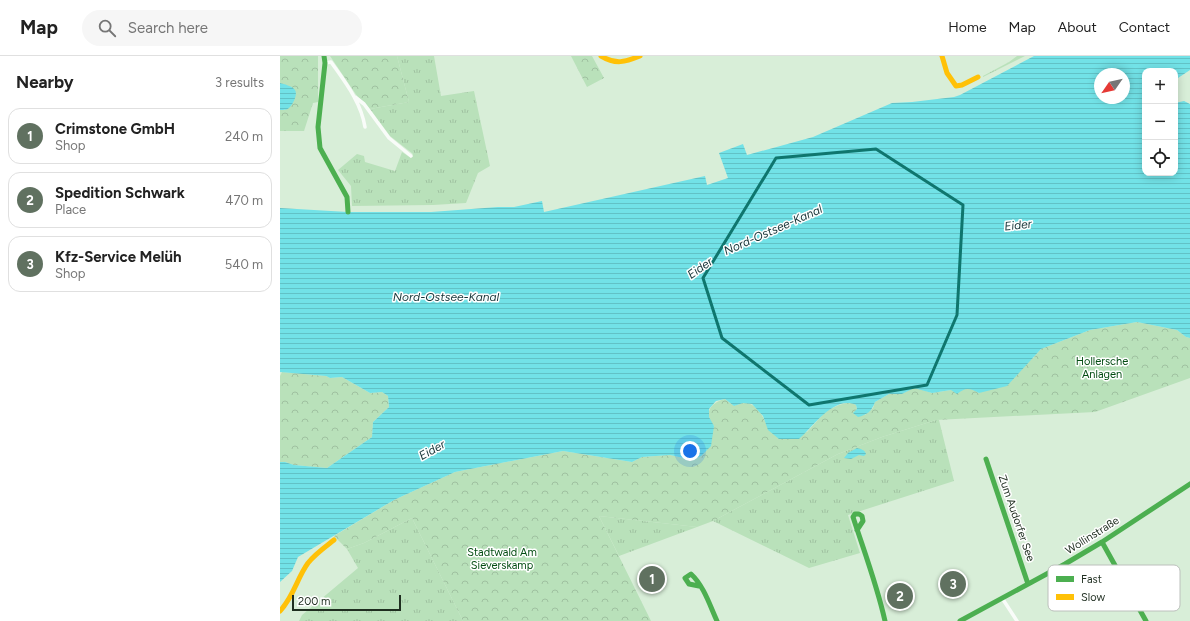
<!DOCTYPE html>
<html lang="en">
<head>
<meta charset="utf-8">
<style>
  body { margin:0; font-family:Figtree,sans-serif; background:#f6f6f6; color:#222 }
  .controls { position:absolute; right:12px; top:12px; display:grid; overflow:hidden; border-radius:8px; box-shadow:0 2px 10px #0003 }
  .controls button { width:36px; height:36px; display:grid; place-items:center; padding:0; border:0; border-bottom:1px solid #e0e0e0; background:#fff; color:#222; font:20px sans-serif }
  .compass { position:absolute; left:814px; top:12px; width:36px; height:36px; border-radius:50%; background:#fff; box-shadow:0 2px 10px #0003; rotate:236deg }
  .scale { position:absolute; left:12px; bottom:10px; width:109px; box-sizing:border-box; padding-left:4px; border:2px solid #1f2e20; border-top:0; font-size:11px; line-height:14px; white-space:nowrap; color:#1f2e20; -webkit-text-stroke:3px #fff; paint-order:stroke }
  .you { position:absolute; left:410px; top:395px; width:14px; height:14px; margin:-10px; border:3px solid #fff; border-radius:50%; background:#1a73e8; box-shadow:0 0 0 6px #1a73e833 }
  .badge { display:grid; place-items:center; width:26px; height:26px; border-radius:50%; background:#607160; color:#fff; font-size:13px; font-weight:700 }
  .pin { position:absolute; translate:-50% -50%; border:2px solid #fff; box-shadow:0 1px 4px #0006 }
  .list { margin:0; padding:0; list-style:none }
  h2 { display:flex; justify-content:space-between; align-items:center; height:52px; margin:0; padding:0 16px; font-size:17px }
  h2 small { font-size:13px; font-weight:400; color:#767676 }
  .list li { display:grid; grid-template-columns:26px 1fr auto; gap:12px; align-items:center; box-sizing:border-box; height:56px; margin:0 8px 8px; padding:0 8px; border:1px solid #e0e0e0; border-radius:12px }
  .list b { display:block; font-size:15px; white-space:nowrap }
  .list p { margin:0; font-size:13px; white-space:nowrap; color:#767676 }
  .list em { font-size:13px; font-style:normal; color:#767676 }
  .icon { flex:none; width:22px; height:22px; fill:none; stroke:currentColor; stroke-width:2; stroke-linecap:round; stroke-linejoin:round }
  .map { position:relative; flex:none; width:910px; height:565px; overflow:hidden }
  header { display:flex; align-items:center; gap:24px; box-sizing:border-box; height:56px; padding:0 20px; background:#fff; border-bottom:1px solid #e0e0e0 }
  header strong { font-size:19px }
  nav { display:flex; gap:22px; margin-inline-start:auto; font-size:14px }
  .search { width:280px; height:36px; background:#f6f6f6; display:flex; align-items:center; gap:10px; box-sizing:border-box; padding:0 14px; border-radius:22px; color:#767676; font-size:15px }
  main { display:flex }
  aside { flex:1; background:#fff }
  .map>svg:first-child { display:block }
  .grass { fill:url(#grass-tufts) }
  .forest { fill:url(#forest-crowns) }
  .water { fill:url(#water-rules); fill-rule:evenodd }
  .lines { fill:none; stroke-linecap:round; stroke-linejoin:round }
  .street { stroke:#f9fcf9; stroke-width:3.5 }
  .fast { stroke:#4caf50; stroke-width:5 }
  .slow { stroke:#ffc107; stroke-width:5 }
  .marked { fill:none; stroke:#0f766e; stroke-width:3; stroke-linejoin:round }
  .labels { text-anchor:middle; stroke-width:3; stroke-linejoin:round; paint-order:stroke }
  .park-label { font-size:11px; fill:#044d13; stroke:#fff }
  .street-label { font-size:11px; fill:#1f2e20; stroke:#fff }
  .water-label { font-size:12px; font-style:italic; fill:#173639; stroke:#fff }
  .key { fill:#fff; stroke:#bcc0bc; stroke-width:1 }
  .key-label { font-size:11px; fill:#1f2e20 }
</style>
</head>
<body>
<header>
<strong>Map</strong>
<div class="search"><svg class="icon" aria-label="search" viewBox="0 0 24 24"><circle cx="10" cy="10" r="6"/><path d="M15 15l6 6"/></svg>Search here</div>
<nav><a>Home</a><a>Map</a><a>About</a><a>Contact</a></nav>
</header>
<main>
<aside>
<h2>Nearby<small>3 results</small></h2>
<ul class="list">
<li><span class="badge">1</span><div><b>Crimstone GmbH</b><p>Shop</p></div><em>240 m</em></li>
<li><span class="badge">2</span><div><b>Spedition Schwark</b><p>Place</p></div><em>470 m</em></li>
<li><span class="badge">3</span><div><b>Kfz-Service Melüh</b><p>Shop</p></div><em>540 m</em></li>
</ul>
</aside>
<div class="map">
<svg width="910" height="565" viewBox="0 0 910 565">
  <defs>
    <pattern id="grass-tufts" width="24" height="20" patternUnits="userSpaceOnUse"><rect width="24" height="20" fill="#b9e1ba"/><path d="M3 7l-1-3M5 7V3M7 7l1-3M15 17l-1-3M17 17v-4M19 17l1-3" fill="none" stroke="#9fc1a0"/></pattern>
    <pattern id="forest-crowns" width="20" height="18" patternUnits="userSpaceOnUse"><rect width="20" height="18" fill="#b9e1ba"/><path d="M2 6a3 3 0 1 1 6 0M12 15a3 3 0 1 1 6 0" fill="none" stroke="#9fc1a0"/></pattern>
    <pattern id="water-rules" width="6" height="5" patternUnits="userSpaceOnUse"><rect width="6" height="5" fill="#72e2e7"/><path d="M0 2.5h6" fill="none" stroke="#62c2c6"/></pattern>
  </defs>
  <rect width="100%" height="100%" fill="#d8eed8"/>
  <path class="grass" d="M117,0h37l7,40 33,-5 16,75 -12,7 -12,30 -33,2 -81,1 -1,-20 -13,-16 19,-16 7,2 1,6 30,9 7,-19 9,6 2,-4 -23,-18 -20,-27 39,-7z
    M737,0h8l-42,21v-1l26,-14z
    M656,364h3l15,61 -106,34 12,38 -51,15 -96,-47 125,-67 44,-17z
    M319,460l98,11 -78,29z
    M132,462l51,103h-164l3,-6 56,-47 -11,-19 17,-6z"/>
  <path class="forest" d="M0,0h38v46l-5,1 -9,28h-24v-21h5l9,-21 -14,-6z
    M50,0h67l12,46 -39,7 -5,-6 -8,-7z
    M291,0h21l12,22 -17,9z
    M857,266l40,8 9,7 4,1v40l-95,34 -159,8 -54,17 -44,17 -125,67 -16,6 -98,-11 52,105h-188l-51,-103 -48,25 -17,6 -13,-13 60,-36 61,-28 108,-21 69,11 10,-5 28,-2 22,5 22,-34c-2,-2 -4,-6 -5,-9 -2,-10 7,-16 16,-18l9,7c3,-1 7,-3 10,-3 11,-1 19,12 22,21l41,8 19,-21 13,-6 11,-3 6,3 1,4 8,6 8,-7 2,-6 14,-8h13l12,-7 18,6 19,-3 20,-2 8,5 54,-35 8,-9 49,-19z
    M2,316l44,4 4,2 12,-1 28,16 12,-1 6,4 1,11 -16,15 -1,15 -45,31 -33,-3 -9,-3h-5v-86z"/>
  <path class="water" d="M754,0h156v14l-15,10v-9h-30v36l-3,4 3,4v58h30v-70l9,-2 6,3v234l-4,-1 -9,-7 -40,-8 -47,8 -49,19 -34,37 -28,7c-10,-5 -13,-6 -22,1l-6,-4 -19,3 -18,-5 -12,6h-13l-14,8c-3,9 -8,13 -17,15l-5,-4 4,-4 -1,-4c-22,-10 -43,22 -57,34h-20l-11,-9 -5,-14 -11,-12 -9,-1 -9,3 -9,-7 -9,2 -7,8v8l5,9 -3,20 -10,10 -9,4 -22,-5 -28,2 -10,5 -69,-11 -108,21 -61,28 -96,57 -6,14 -12,11v-120h5l9,3 33,3 45,-31 1,-15 16,-15 -1,-11 -6,-4 -12,1 -28,-16 -12,1 -4,-2 -46,-4v-164l68,4h83l67,-5h16l28,-6 2,11 161,-36 2,9 21,-7 -9,-25 24,-9 4,11 66,-18 79,-34 20,-1 42,-5 6,-2zM820,18h24v24h-24z
    M0,27c4,1 12,3 15,7 3,4 -2,15 -6,18 -2,2 -6,2 -9,2z
    M577,392c4,1 8,2 9,6l-2,2 -5,-1 -8,4 -7,-1 4,-5z"/>
  <g class="lines">
    <path class="street" d="M45,7l6,-1c14,20 30,40 34,65
      M75,41l9,7 25,34 22,18
      M722,542l15,23"/>
    <path class="fast" d="M44,0l1,7 -7,64 2,21 27,49 1,15
      M706,403l42,125
      M577,474l6,-9 -1,-5 -3,-2h-4l-2,3c11,34 24,68 32,104
      M822,486l44,79
      M419,530l-10,-2 -4,-6 6,-4c13,12 19,32 26,47
      M680,565l105,-57 37,-22 88,-58"/>
    <path class="slow" d="M321,0c15,9 24,6 39,0
      M662,0l5,17 9,13 6,-1 16,-8
      M0,555c14,-15 17,-33 28,-48 7,-9 17,-16 26,-23"/>
  </g>
  <path class="marked" d="M596,93l87,56 -6,110 -30,70 -118,20 -87,-67 -19,-60 73,-120z"/>
  <g class="labels">
    <g class="park-label">
      <text x="822" y="309">Hollersche<tspan x="822" dy="13">Anlagen</tspan></text>
      <text x="222" y="500">Stadtwald Am<tspan x="222" dy="13">Sieverskamp</tspan></text>
    </g>
    <g class="street-label">
      <text transform="translate(737 462) rotate(71)" y="4">Zum Audorfer See</text>
      <text transform="translate(812 479) rotate(-32)" y="4">Wollinstraße</text>
    </g>
    <g class="water-label">
      <text transform="translate(738 169) rotate(-6)" y="4">Eider</text>
      <text transform="translate(493 174) rotate(-24)" y="4">Nord-Ostsee-Kanal</text>
      <text transform="translate(420 212) rotate(-35)" y="4">Eider</text>
      <text x="166" y="245">Nord-Ostsee-Kanal</text>
      <text transform="translate(152 394) rotate(-29)" y="4">Eider</text>
    </g>
  </g>
  <rect x="768" y="509" width="132" height="46" rx="6" class="key"/>
  <rect x="776" y="520" width="18" height="6" fill="#4caf50"/>
  <rect x="776" y="538" width="18" height="6" fill="#ffc107"/>
  <g class="key-label">
    <text x="801" y="527">Fast</text>
    <text x="801" y="545">Slow</text>
  </g>
</svg>
<div class="controls">
<button>+</button>
<button>−</button>
<button><svg class="icon" aria-label="locate" viewBox="0 0 24 24"><circle cx="12" cy="12" r="6"/><path d="M12 2v4M12 18v4M2 12h4M18 12h4"/></svg></button>
</div>
<svg class="compass" viewBox="-18 -18 36 36"><path d="M0-13l5 13h-10z" fill="#e53935"/><path d="M0 13l5-13h-10z" fill="#767676"/></svg>
<div class="scale">200 m</div>
<div class="you"></div>
<div class="pin badge" style="left:372px;top:523px">1</div>
<div class="pin badge" style="left:620px;top:540px">2</div>
<div class="pin badge" style="left:673px;top:528px">3</div>
</div>
</main>
</body>
</html>
